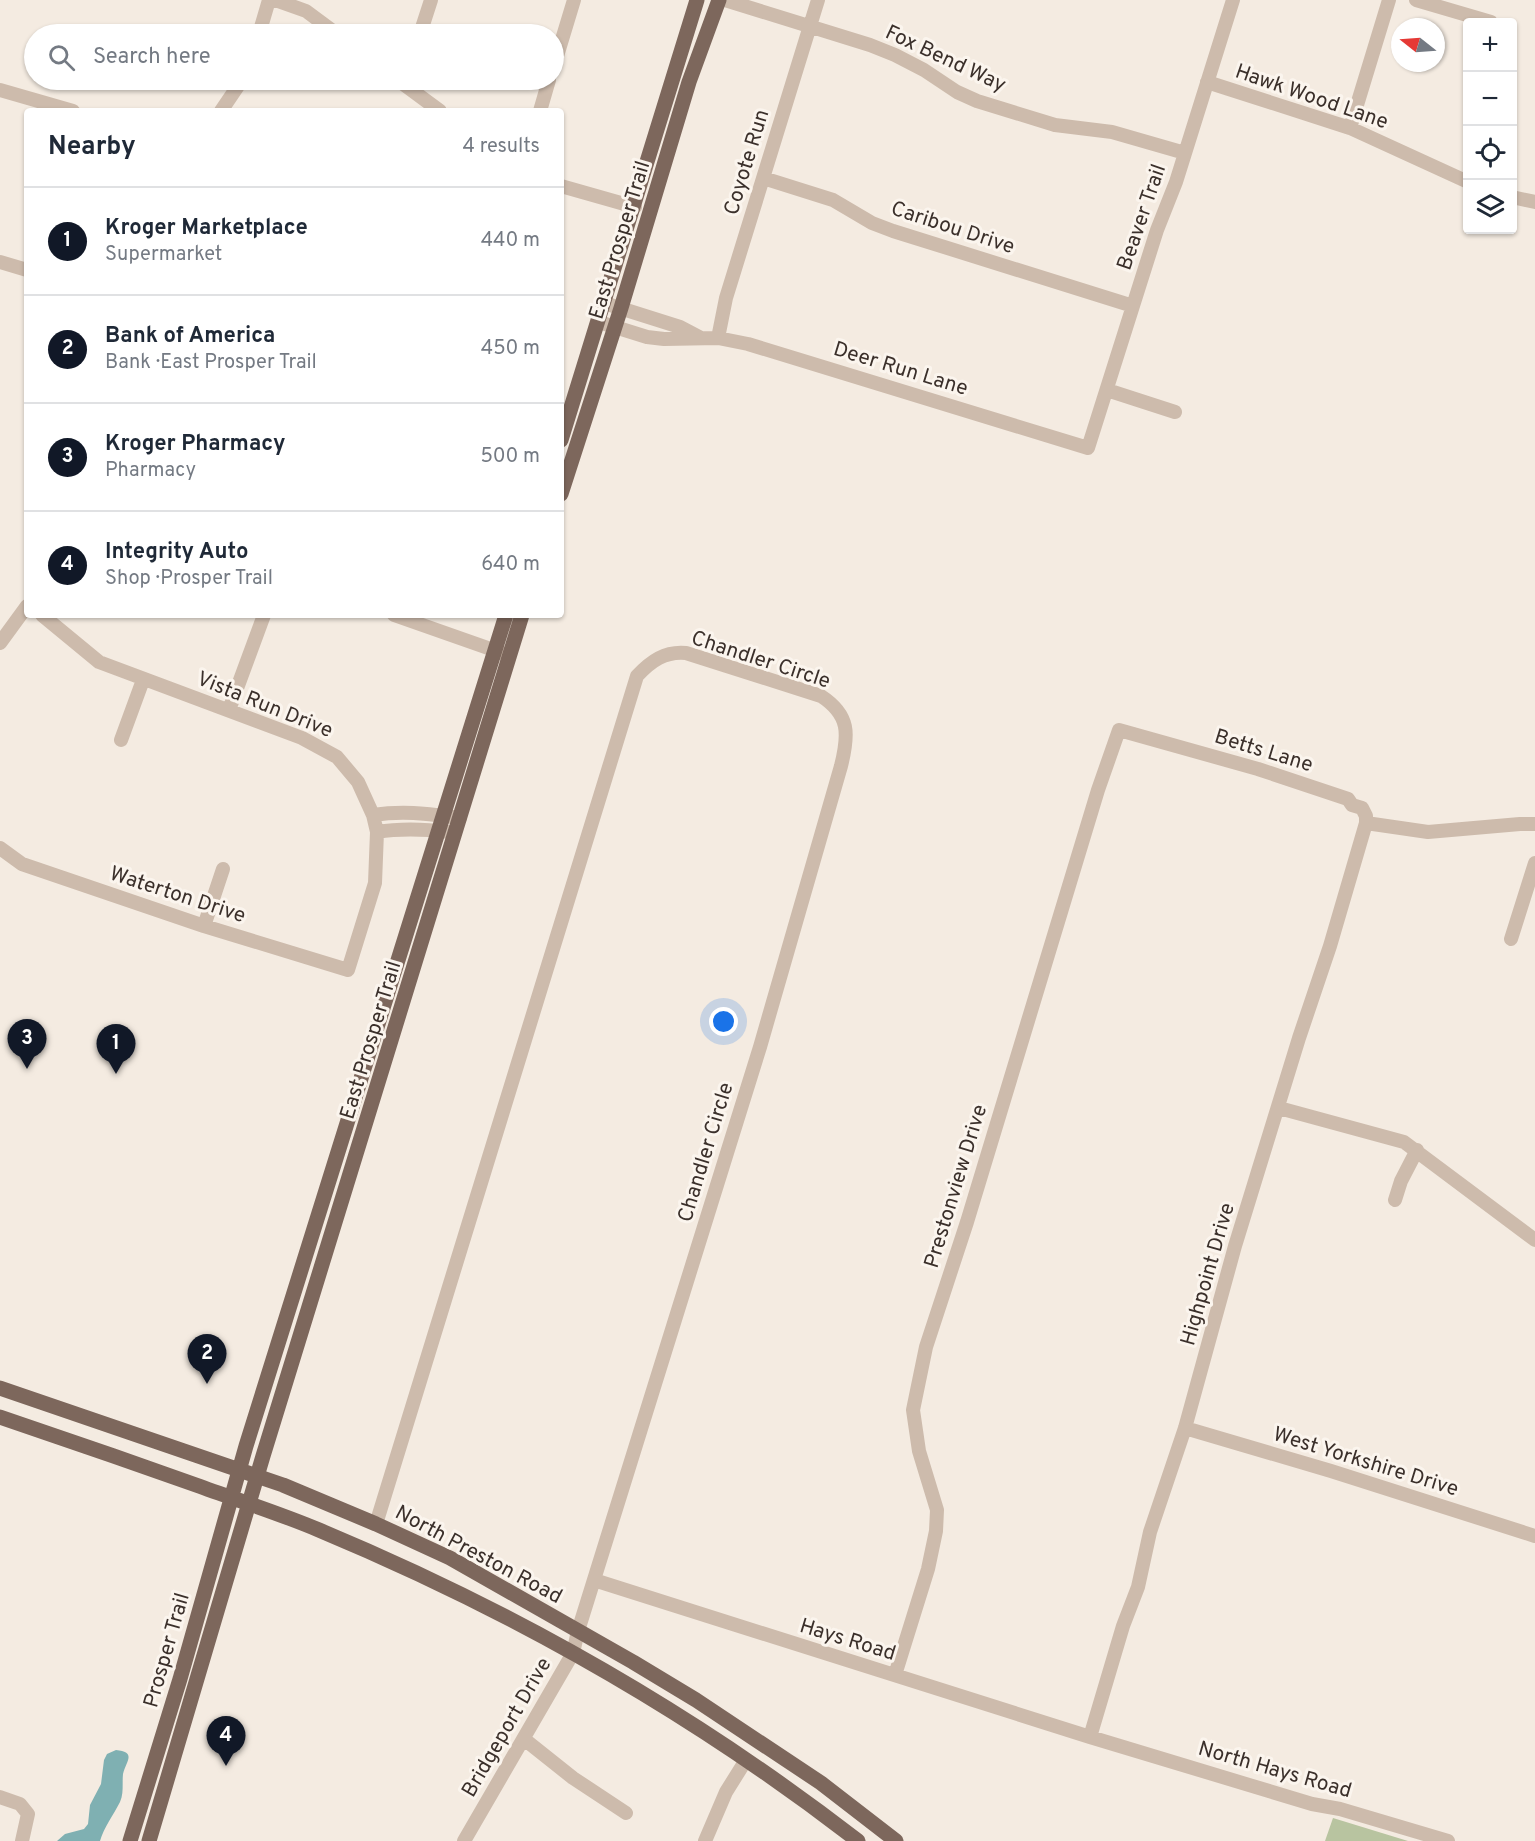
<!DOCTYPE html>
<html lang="en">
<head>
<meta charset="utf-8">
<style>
  body { margin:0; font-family:Overpass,sans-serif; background:#f2f2f3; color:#1f2937 }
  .controls { position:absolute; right:18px; top:18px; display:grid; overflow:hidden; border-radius:6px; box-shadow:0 2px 4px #0004 }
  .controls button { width:54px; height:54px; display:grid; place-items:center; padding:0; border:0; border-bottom:2px solid #e0e1e3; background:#fff; color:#1f2937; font:30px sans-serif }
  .compass { position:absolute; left:1391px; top:18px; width:54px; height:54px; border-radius:50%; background:#fff; box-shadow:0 2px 4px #0004; rotate:287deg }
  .you { position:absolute; left:724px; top:1022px; width:21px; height:21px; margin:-15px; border:4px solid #fff; border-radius:50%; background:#1a73e8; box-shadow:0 0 0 9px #1a73e833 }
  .badge { display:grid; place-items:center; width:39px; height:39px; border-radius:50%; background:#111827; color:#fff; font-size:20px; font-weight:700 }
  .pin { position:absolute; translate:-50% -50px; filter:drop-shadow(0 2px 3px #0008) }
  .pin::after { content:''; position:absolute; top:32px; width:21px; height:18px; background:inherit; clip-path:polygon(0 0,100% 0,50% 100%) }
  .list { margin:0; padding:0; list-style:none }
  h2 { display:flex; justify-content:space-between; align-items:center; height:78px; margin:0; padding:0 24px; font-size:26px }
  h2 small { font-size:20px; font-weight:400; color:#747a83 }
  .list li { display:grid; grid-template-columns:39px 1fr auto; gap:18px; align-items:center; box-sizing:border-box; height:108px; padding:0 24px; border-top:2px solid #e0e1e3 }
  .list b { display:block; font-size:22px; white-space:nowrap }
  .list p { margin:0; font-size:20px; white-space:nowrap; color:#747a83 }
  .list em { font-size:20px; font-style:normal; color:#747a83 }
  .icon { flex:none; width:33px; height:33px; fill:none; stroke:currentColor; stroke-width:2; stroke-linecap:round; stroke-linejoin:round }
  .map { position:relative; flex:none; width:1535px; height:1841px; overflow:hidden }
  .search { position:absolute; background:#fff; box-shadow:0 2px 4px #0004; left:24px; top:24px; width:540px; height:66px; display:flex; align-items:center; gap:15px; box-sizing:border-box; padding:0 21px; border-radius:33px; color:#747a83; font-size:22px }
  .panel { position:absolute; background:#fff; box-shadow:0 2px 4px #0004; left:24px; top:108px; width:540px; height:510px; border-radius:6px }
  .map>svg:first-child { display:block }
  .green { fill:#b8c4a0 }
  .water { fill:#7fb0b2 }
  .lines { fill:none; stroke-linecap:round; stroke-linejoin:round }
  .minor { stroke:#cdbbac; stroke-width:14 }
  .major { stroke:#7d675c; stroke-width:15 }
  .labels { text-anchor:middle; stroke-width:6; stroke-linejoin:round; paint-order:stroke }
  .street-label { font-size:21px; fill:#3b302b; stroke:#fbf5ee }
</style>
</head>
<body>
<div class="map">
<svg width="1535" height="1841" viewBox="0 0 1535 1841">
  <rect width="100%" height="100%" fill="#f4ebe1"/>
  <path class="green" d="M1333,1818l75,23h-83z"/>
  <path class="water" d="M116,1750c21,2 10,11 7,24 -1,10 1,19 -3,28 -7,14 -16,25 -20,39h-43l8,-7 19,-5 4,-5 2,-19 11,-21 3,-24 3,-6z"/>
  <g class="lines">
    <path class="minor" d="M275,0l31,11 31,23
      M725,0l145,45 25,10 29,15 33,22 20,9 78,24 57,7 73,21
      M1416,0l75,22
      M259,34l10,-34
      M420,34l11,-34
      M554,66l20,-66
      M398,80l42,31
      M1207,82l143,46 118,54
      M0,90l73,21
      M221,111l21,-31
      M540,111l9,-31
      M1350,128l39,-128
      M763,178l70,22 39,23 21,8 240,75
      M561,186l74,21
      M1512,197l23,5
      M0,262l27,8
      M604,303l76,24 19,10
      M599,322l48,15 17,2 54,-1 30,6 340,104 69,-218 19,-48 57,-182
      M718,338l8,-40 92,-298
      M1107,390l68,22
      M394,615l111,39
      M0,643l27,-37
      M229,710l35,-95
      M121,740l22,-60
      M373,815c32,-5 56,-1 87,3
      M1366,823l62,9 92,-8h15
      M377,832c25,-4 47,-3 72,0
      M0,848l22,16 182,62 144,44 27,-87 2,-51 -4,-17 -15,-33 -21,-25 -35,-19 -203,-76 -57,-47
      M204,926l19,-57
      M1511,939l24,-76
      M1279,1108l125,34 131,98
      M1395,1200l6,-19 16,-31
      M1185,1428l146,43 204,65
      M376,1524l261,-848c14,-15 28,-25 49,-23l135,43c29,19 28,38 20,70l-81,281 -182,584 -5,22 -109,188
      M594,1580l496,157 222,67 28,5 108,32
      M895,1675l33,-106 8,-38 1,-21 -18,-59 -6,-41 13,-63 41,-125 131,-432 21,-60 139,39 90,30 4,6 10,3 4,8v7l-36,123 -31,92 -64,208 -50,182 -35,104 -12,55 -15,39 -33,111
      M524,1739l49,39 53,35
      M0,1797l20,7 8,10 -6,27
      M705,1841l21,-49 20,-32"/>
    <path class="major" d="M561,440l136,-440
      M561,494l60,-186 68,-226 30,-82
      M0,1388l283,97 93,39 74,34 183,104 63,38 125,83 75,58
      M0,1417c65,22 131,45 196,68 41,15 83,28 123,45 192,80 375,184 539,311
      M130,1841l50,-162 66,-233 260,-831
      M149,1841l114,-385 259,-841"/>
  </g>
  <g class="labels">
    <g class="street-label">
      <text transform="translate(946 58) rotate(25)" y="7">Fox Bend Way</text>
      <text transform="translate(1312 96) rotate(19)" y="7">Hawk Wood Lane</text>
      <text transform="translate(746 162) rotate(-73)" y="7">Coyote Run</text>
      <text transform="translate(1141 217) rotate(-71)" y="7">Beaver Trail</text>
      <text transform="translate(953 227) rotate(18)" y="7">Caribou Drive</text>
      <text transform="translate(619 240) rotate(-73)" y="7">East Prosper Trail</text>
      <text transform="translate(901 368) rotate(17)" y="7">Deer Run Lane</text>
      <text transform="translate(761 659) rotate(18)" y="7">Chandler Circle</text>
      <text transform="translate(265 704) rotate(22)" y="7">Vista Run Drive</text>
      <text transform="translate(1264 750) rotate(17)" y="7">Betts Lane</text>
      <text transform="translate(178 894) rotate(18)" y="7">Waterton Drive</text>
      <text transform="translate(370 1040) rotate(-73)" y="7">East Prosper Trail</text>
      <text transform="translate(705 1152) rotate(-73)" y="7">Chandler Circle</text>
      <text transform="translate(955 1186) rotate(-73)" y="7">Prestonview Drive</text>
      <text transform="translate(1207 1274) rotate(-74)" y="7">Highpoint Drive</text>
      <text transform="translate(1366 1461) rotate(17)" y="7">West Yorkshire Drive</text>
      <text transform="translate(479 1554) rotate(28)" y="7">North Preston Road</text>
      <text transform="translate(848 1639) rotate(17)" y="7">Hays Road</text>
      <text transform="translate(166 1650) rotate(-74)" y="7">Prosper Trail</text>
      <text transform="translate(506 1727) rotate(-60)" y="7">Bridgeport Drive</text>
      <text transform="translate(1275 1769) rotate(16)" y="7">North Hays Road</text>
    </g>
  </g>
</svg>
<div class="controls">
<button>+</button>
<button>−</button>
<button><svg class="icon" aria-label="locate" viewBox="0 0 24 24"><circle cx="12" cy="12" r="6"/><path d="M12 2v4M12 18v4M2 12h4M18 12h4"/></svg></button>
<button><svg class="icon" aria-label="layers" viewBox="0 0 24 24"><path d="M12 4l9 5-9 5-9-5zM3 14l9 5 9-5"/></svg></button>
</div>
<svg class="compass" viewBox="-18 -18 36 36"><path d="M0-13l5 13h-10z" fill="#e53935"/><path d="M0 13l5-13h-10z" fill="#747a83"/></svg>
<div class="you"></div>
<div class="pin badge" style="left:116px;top:1074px">1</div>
<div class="pin badge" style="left:207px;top:1384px">2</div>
<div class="pin badge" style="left:27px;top:1069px">3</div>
<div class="pin badge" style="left:226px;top:1766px">4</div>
<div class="search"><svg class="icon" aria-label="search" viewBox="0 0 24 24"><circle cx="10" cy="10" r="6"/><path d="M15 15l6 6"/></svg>Search here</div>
<section class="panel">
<h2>Nearby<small>4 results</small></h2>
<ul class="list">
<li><span class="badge">1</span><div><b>Kroger Marketplace</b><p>Supermarket</p></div><em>440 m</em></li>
<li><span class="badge">2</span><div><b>Bank of America</b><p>Bank · East Prosper Trail</p></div><em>450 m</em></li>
<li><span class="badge">3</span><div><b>Kroger Pharmacy</b><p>Pharmacy</p></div><em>500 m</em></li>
<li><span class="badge">4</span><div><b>Integrity Auto</b><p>Shop · Prosper Trail</p></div><em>640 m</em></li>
</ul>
</section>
</div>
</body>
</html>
